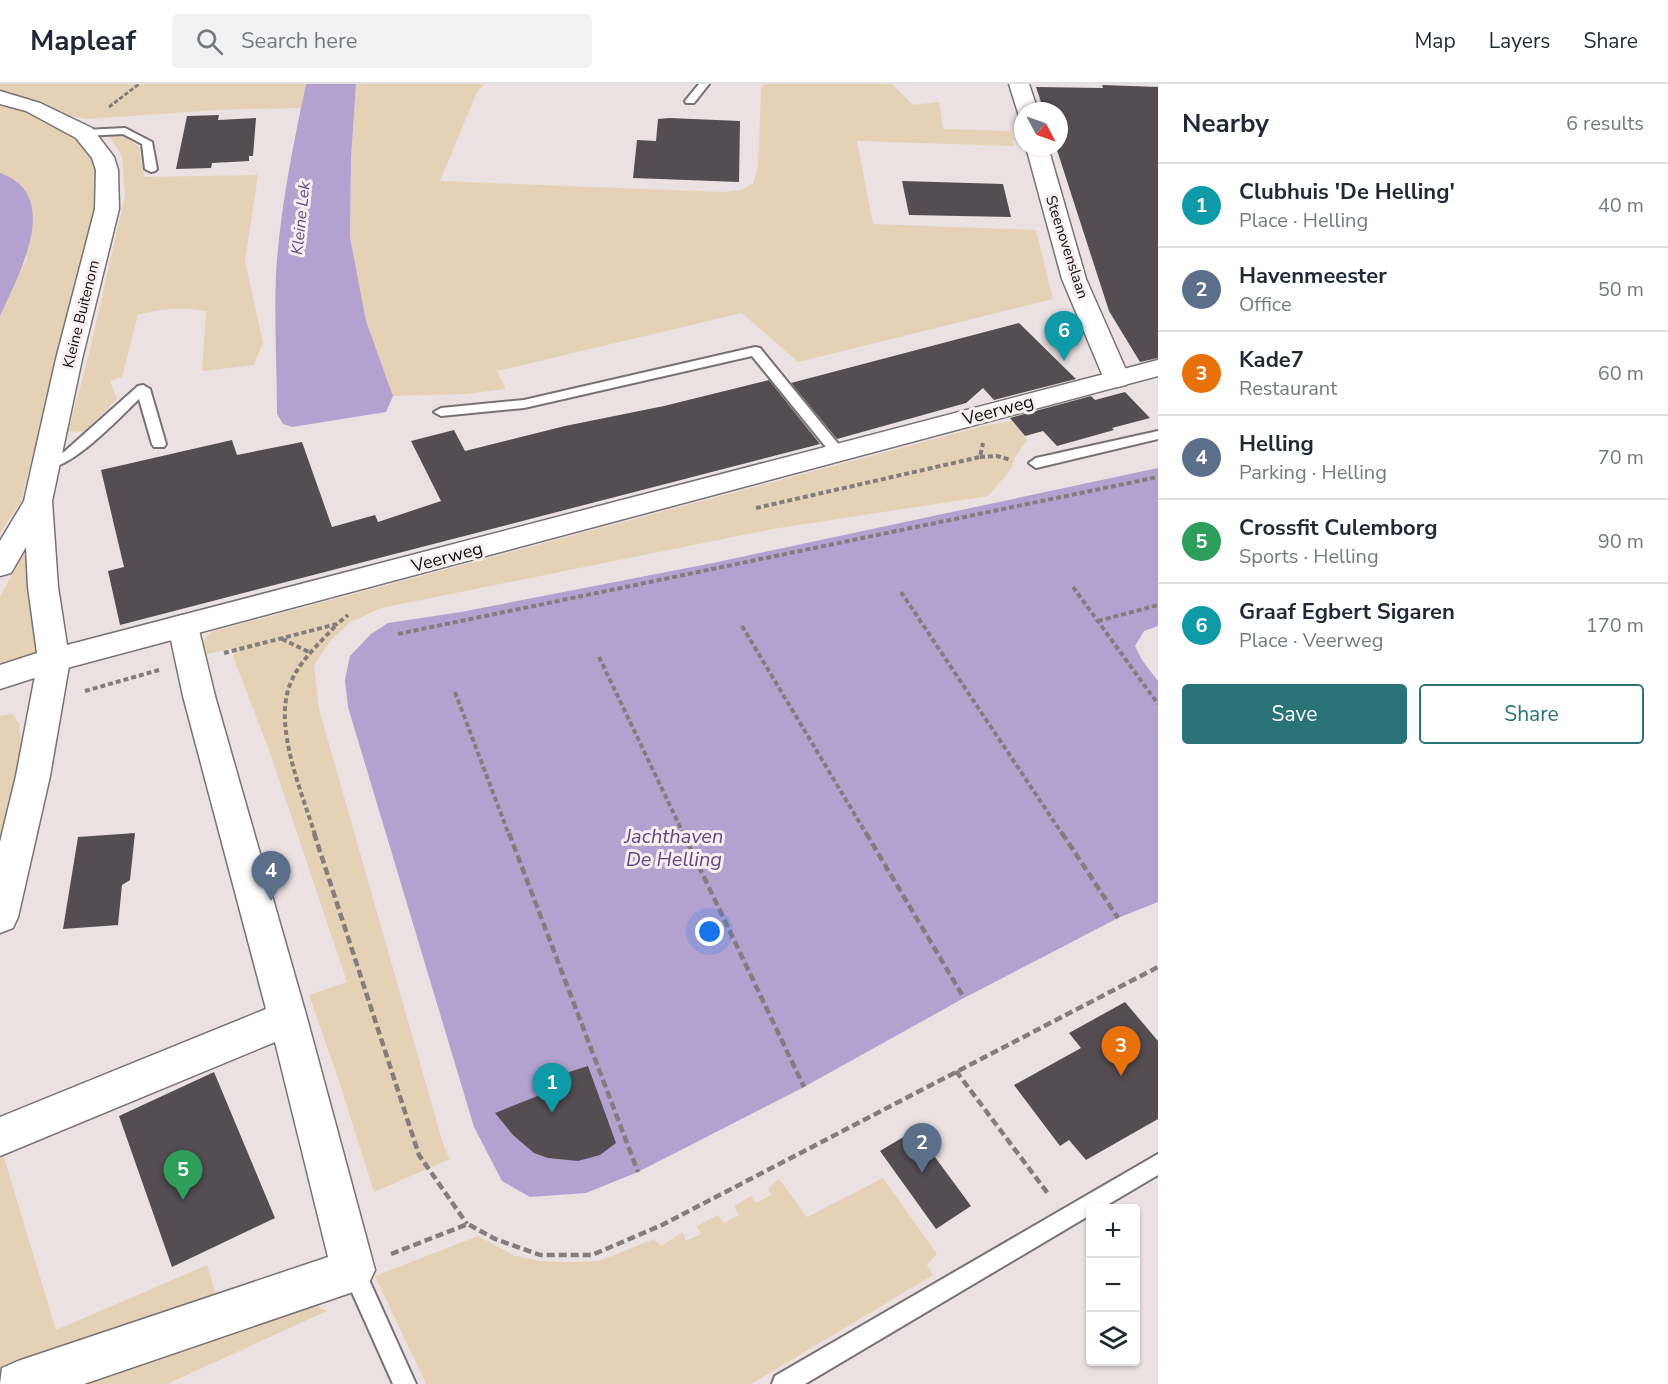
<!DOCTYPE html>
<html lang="en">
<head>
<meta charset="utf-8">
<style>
  body { margin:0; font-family:"Nunito Sans",sans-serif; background:#f2f2f3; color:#1f2937 }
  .controls { position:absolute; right:18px; bottom:18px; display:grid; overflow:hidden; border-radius:6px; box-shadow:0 2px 4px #0004 }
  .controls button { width:54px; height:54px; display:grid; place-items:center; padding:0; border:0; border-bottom:2px solid #e0e1e3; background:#fff; color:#1f2937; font:30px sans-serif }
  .compass { position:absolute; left:1014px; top:18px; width:54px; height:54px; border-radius:50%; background:#fff; box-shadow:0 2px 4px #0004; rotate:131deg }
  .you { position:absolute; left:710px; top:848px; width:21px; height:21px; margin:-15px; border:4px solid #fff; border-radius:50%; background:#1a73e8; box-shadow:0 0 0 9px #1a73e833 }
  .badge { display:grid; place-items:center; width:39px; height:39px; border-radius:50%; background:#297377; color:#fff; font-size:20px; font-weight:700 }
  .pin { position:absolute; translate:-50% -50px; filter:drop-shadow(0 2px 3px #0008) }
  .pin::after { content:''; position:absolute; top:32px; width:21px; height:18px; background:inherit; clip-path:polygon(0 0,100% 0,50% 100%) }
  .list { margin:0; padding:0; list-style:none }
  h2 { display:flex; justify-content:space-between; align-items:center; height:78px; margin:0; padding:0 24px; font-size:26px }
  h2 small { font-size:20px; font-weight:400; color:#747a83 }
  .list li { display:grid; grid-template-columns:39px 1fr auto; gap:18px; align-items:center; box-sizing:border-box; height:84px; padding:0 24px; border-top:2px solid #e0e1e3 }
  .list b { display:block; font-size:22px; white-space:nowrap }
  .list p { margin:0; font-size:20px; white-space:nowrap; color:#747a83 }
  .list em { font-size:20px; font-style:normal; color:#747a83 }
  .actions { display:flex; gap:12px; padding:18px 24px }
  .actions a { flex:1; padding:14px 0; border:2px solid #297377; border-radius:6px; text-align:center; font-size:21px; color:#297377 }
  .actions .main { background:#297377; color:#fff }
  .icon { flex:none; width:33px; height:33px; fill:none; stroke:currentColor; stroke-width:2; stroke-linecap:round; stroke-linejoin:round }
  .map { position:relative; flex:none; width:1158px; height:1300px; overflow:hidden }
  header { display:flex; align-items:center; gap:36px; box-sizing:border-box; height:84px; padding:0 30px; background:#fff; border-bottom:2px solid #e0e1e3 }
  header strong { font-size:28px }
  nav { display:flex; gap:33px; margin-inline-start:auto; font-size:21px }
  .search { width:420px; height:54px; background:#f2f2f3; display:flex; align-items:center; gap:15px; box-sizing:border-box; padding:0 21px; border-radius:6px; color:#747a83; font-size:22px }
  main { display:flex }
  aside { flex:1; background:#fff }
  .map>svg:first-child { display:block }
  .green { fill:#e5d2b6 }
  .water { fill:#b3a2d0 }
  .building { fill:#544e52 }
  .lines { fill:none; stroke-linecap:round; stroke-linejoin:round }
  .service-casing { stroke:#797172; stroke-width:4 }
  .minor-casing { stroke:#797172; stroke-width:3 }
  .tertiary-casing { stroke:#797172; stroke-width:3 }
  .path-far2 { stroke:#847d7e; stroke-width:3; stroke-dasharray:4.5 2; stroke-linecap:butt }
  .path-far1 { stroke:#847d7e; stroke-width:4; stroke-dasharray:5 3; stroke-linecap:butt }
  .path { stroke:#847d7e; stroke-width:4.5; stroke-dasharray:8 4; stroke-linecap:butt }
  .service { fill:#fff; fill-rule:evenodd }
  .minor { fill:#fff; fill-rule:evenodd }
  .tertiary { fill:#fff; fill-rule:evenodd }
  .labels { text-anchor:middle; stroke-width:6; stroke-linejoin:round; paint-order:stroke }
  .far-street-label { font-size:15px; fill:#100d0d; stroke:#f8eeef }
  .far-water-label { font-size:16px; font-style:italic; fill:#624985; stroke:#f8eeef }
  .street-label { font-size:18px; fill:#100d0d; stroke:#f8eeef }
  .water-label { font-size:20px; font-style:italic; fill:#624985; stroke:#f8eeef }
</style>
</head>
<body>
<header>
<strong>Mapleaf</strong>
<div class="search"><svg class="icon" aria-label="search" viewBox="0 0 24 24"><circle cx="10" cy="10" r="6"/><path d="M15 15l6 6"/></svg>Search here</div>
<nav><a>Map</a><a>Layers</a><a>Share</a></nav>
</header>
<main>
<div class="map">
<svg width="1158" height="1300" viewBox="0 0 1158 1300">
  <rect width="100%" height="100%" fill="#ebe1e2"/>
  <path class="green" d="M0,0h306l-5,24 -85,2 -128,9c-31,-3 -58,-20 -88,-28z
    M356,0h129l-8,8 -37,89 283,11 17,-2 13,-6 5,-18 3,-77 3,-5h128l21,21 26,-3 4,27 67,2 4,15 -157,-5 16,83 163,6 17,69 -255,63 -56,-49 -245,58 9,18 -41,5 -72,2 -27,-75 -16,-84 1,-79z
    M0,19c30,9 77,26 93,54 5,8 6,19 9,27l-81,318 -21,31v-217l27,-58 -10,-77 -17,-8z
    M109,51l16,2 14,10 5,30 114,-2 -13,86 18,81 -9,23 -52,6 4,-60c-24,-4 -44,-3 -68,4l-16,62 -12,4 7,18 -32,32 -17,1 21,-78 36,-158 -3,-40z
    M1012,337l15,19 -12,17 -4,12 -23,27 -215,33 -392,79 -30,14 -21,19 -16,24 5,44 125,438 6,12 -76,33 -36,-114 -29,-83 38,-13 -78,-232 -35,-91v-11l-31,7 -3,-9 11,-14 772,-206z
    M24,470h4l17,100 -45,13v-71z
    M13,630l6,10 6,60 -25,91v-159z
    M4,1073l52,173 151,-65 10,33 -217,72v-211z
    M883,1094l54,76 -10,11 6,10 -182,109h-325l-51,-108 103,-40 35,19 26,6 33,1 27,-1 55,-22 7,7 22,-14 3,9 15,-7 -4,-8 21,-11 6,8 15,-8 -5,-9 17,-10 5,7 15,-8 -3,-7 11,-9 28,38z
    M317,1222l10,5 -160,73h-97z"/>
  <path class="water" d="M306,0h50l-5,74 -1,79 16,84 27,75 -7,16 -94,15 -9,-3 -6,-10c0,-47 -3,-94 -1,-141 4,-63 17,-127 30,-189z
    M0,89c64,22 18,103 0,143z
    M1158,384v158l-14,5 -9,15 7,14 16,21v221l-40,16 -154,80 -160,89 -166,85 -52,21 -56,4 -28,-16 -28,-54 -126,-420 -3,-27 5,-24 21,-22 17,-11 73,-11 252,-49z"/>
  <path class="building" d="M1102,1l56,2v271l-18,4 -31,-51 -53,-164h3v-36h-15l-8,-24 67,1z
    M219,31l-1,5 38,-2 -3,38h-4v5l-37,2 -1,5 -35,1 11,-53z
    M669,34l71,3 -1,61 -106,-4 4,-38 19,1 2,-22z
    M902,97l101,3 8,33 -102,-2z
    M1019,239l57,56 -82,21 -11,-12 -17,15 -129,36 -46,-56z
    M769,296l51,64 -700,181 -12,-54 16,-4 -23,-97 131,-30 5,15 65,-13 30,85 43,-12 3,7 63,-21 -30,-60 43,-11 11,21 100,-25 99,-20z
    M1125,308l25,26 -38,10 2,2 -57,16 -14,-15 -18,5 -15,-18 81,-22 4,4z
    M135,749l-5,47 -8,5 -4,40 -55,4 15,-92z
    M1125,918l33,39v78l-72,41 -17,-20 -9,6 -46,-61 67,-37 -12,-15z
    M588,982l28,77 -16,12 -22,6 -30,-3 -14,-5 -21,-18 -18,-22 45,-18 -6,-12z
    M214,988l61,146 -103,49 -53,-151z
    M915,1046l56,76 -35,23 -56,-78z"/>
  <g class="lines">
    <defs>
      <path id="service" d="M699,0h10l-15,19h-8l-1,-2z
        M125,44l27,14 5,27 -2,2 -4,1 -6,-3 -3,-25 -19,-10 -39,2 -5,-3 5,-3z
        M755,263l5,1 84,103 2,3 -2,3h-10l-82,-101 -228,52 -83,8 -7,-4 7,-4 83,-8z
        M143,301l7,4 16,55 -2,3h-10l-2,-3 -13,-45c-18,17 -72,76 -98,69l-2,-3 2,-3 23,-10 74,-66z
        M1158,347v8l-122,29 -7,-5 7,-5z
        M1158,1070v21l-56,33h-12v7l-285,169h-33l3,-8z
        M353,1175l8,3 55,122h-23l-51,-114 3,-8z"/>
      <path id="minor" d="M1009,0h20l9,27h-15v5h-4z
        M1026,63h22l38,132 44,100 -4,6 -9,2 -9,-2 -4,-6 -42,-100z
        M183,531l11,3 4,8 17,70 92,322 68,252 -7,15 -15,7 -269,92h-84l2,-16 16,-7 310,-104 -53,-215 -275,114v-39l266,-108 -83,-313 -15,-70 4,-8z
        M54,564l11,4 5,8 -20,116 -32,141 -5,11 -13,5v-91l16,-66 22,-116 5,-8z"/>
      <path id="tertiary" d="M0,7l40,12 52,25 22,29 4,13 1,39 -37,150 -30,142 6,86 9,58 1091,-285v16l-1102,295 -56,18v-24l37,-12 -9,-66 -2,-40 -15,26 -11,3v-35l24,-40 32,-142 39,-150 1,-39 -4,-12 -16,-20 -50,-27 -26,-7z"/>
    </defs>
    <use href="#service" class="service-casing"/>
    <use href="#minor" class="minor-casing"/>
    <use href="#tertiary" class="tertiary-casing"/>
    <path class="path-far2" d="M109,23l30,-23"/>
    <path class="path-far1" d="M980,373l17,-1 14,4
      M756,424l224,-51 3,-14
      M1073,503l85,117
      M901,508l162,243
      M1098,537l60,-16
      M742,542l125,209
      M398,550l760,-157
      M282,555l29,14
      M224,569l113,-29 11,-9
      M599,573l85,178
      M85,607l74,-21
      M455,608l54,143
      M315,751c-13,-43 -43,-110 -24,-153 9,-22 31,-41 46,-58"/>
    <path class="path" d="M314,749l105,322 48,69
      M509,749l129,339
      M683,749l121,254
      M866,749l98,165
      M1062,749l56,85
      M956,987l93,124
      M391,1170l77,-30 27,15 45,16h52l70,-30 496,-258"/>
    <use href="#service" class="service"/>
    <use href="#minor" class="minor"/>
    <use href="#tertiary" class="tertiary"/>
  </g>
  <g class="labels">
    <g class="far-street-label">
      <text transform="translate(1067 163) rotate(72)" y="5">Steenovenslaan</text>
      <text transform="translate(81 230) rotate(-76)" y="5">Kleine Buitenom</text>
    </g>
    <g class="far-water-label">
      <text transform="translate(300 134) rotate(-84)" y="6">Kleine Lek</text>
    </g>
    <g class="street-label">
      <text transform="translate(998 326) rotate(-15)" y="6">Veerweg</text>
      <text transform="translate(447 473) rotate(-15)" y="6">Veerweg</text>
    </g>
    <g class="water-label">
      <text x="674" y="759">Jachthaven<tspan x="674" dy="23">De Helling</tspan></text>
    </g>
  </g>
</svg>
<div class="controls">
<button>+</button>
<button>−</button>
<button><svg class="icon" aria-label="layers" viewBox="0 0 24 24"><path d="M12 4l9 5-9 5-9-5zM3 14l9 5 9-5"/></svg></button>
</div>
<svg class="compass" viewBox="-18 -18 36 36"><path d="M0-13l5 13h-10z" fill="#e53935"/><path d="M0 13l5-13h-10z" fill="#747a83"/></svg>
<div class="you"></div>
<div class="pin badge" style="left:552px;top:1029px;background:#0f9aa8">1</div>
<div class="pin badge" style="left:922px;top:1089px;background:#5c6f8a">2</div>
<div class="pin badge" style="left:1121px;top:992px;background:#e8710a">3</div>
<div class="pin badge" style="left:271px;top:817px;background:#5c6f8a">4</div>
<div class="pin badge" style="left:183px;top:1116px;background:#2e9e5b">5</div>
<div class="pin badge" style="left:1064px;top:277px;background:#0f9aa8">6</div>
</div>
<aside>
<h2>Nearby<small>6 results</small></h2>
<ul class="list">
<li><span class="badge" style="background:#0f9aa8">1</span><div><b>Clubhuis 'De Helling'</b><p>Place · Helling</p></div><em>40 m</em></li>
<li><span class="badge" style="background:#5c6f8a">2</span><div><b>Havenmeester</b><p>Office</p></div><em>50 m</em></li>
<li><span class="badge" style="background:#e8710a">3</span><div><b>Kade7</b><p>Restaurant</p></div><em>60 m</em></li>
<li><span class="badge" style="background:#5c6f8a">4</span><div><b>Helling</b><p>Parking · Helling</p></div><em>70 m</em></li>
<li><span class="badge" style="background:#2e9e5b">5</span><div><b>Crossfit Culemborg</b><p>Sports · Helling</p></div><em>90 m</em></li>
<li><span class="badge" style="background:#0f9aa8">6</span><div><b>Graaf Egbert Sigaren</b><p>Place · Veerweg</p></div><em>170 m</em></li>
</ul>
<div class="actions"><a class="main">Save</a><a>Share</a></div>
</aside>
</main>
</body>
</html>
